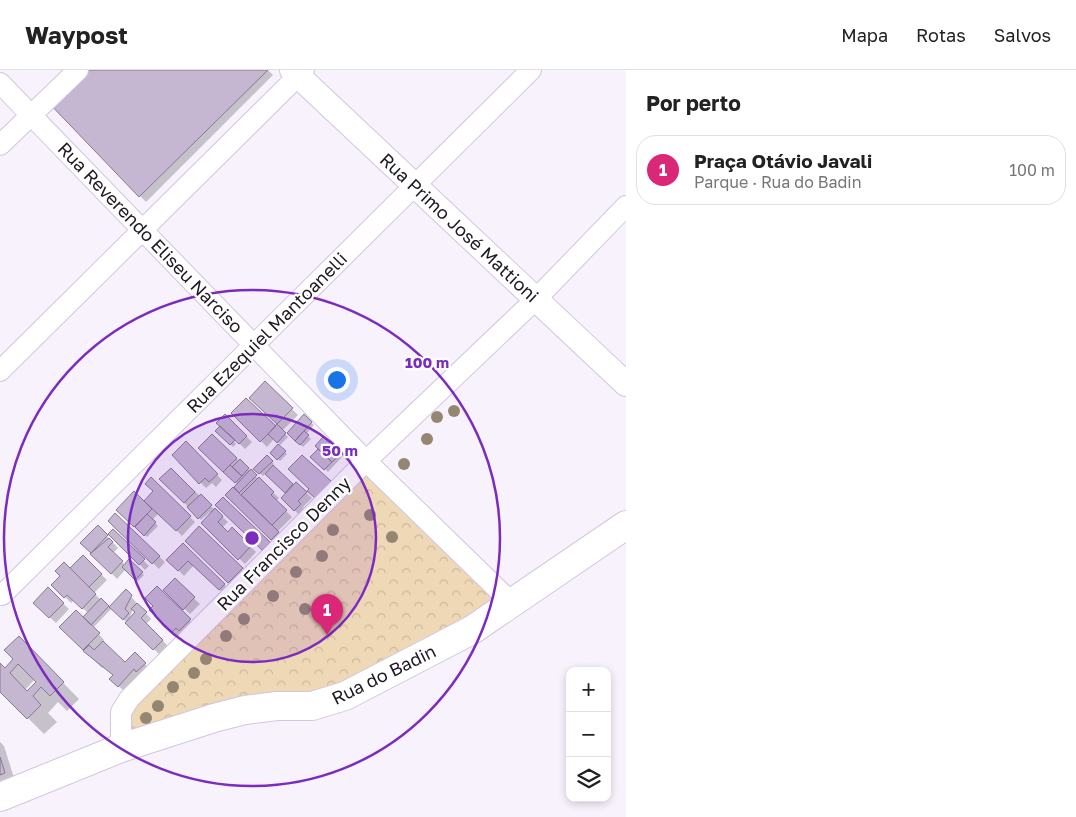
<!DOCTYPE html>
<html lang="pt">
<head>
<meta charset="utf-8">
<style>
  body { margin:0; font-family:"Golos Text",sans-serif; background:#f6f6f6; color:#222 }
  .controls { position:absolute; right:15px; bottom:15px; display:grid; overflow:hidden; border-radius:10px; box-shadow:0 2px 8px #0003 }
  .controls button { width:45px; height:45px; display:grid; place-items:center; padding:0; border:0; border-bottom:1px solid #e0e0e0; background:#fff; color:#222; font:25px sans-serif }
  .you { position:absolute; left:336px; top:309px; width:18px; height:18px; margin:-12px; border:4px solid #fff; border-radius:50%; background:#1a73e8; box-shadow:0 0 0 8px #1a73e833 }
  .badge { display:grid; place-items:center; width:32px; height:32px; border-radius:50%; background:#db2777; color:#fff; font-size:16px; font-weight:700 }
  .pin { position:absolute; translate:-50% -41px; filter:drop-shadow(0 1px 2px #0008) }
  .pin::after { content:''; position:absolute; top:26px; width:18px; height:15px; background:inherit; clip-path:polygon(0 0,100% 0,50% 100%) }
  .list { margin:0; padding:0; list-style:none }
  h2 { display:flex; justify-content:space-between; align-items:center; height:65px; margin:0; padding:0 20px; font-size:21px }
  h2 small { font-size:16px; font-weight:400; color:#767676 }
  .list li { display:grid; grid-template-columns:32px 1fr auto; gap:15px; align-items:center; box-sizing:border-box; height:70px; margin:0 10px 10px; padding:0 10px; border:1px solid #e0e0e0; border-radius:20px }
  .list b { display:block; font-size:19px; white-space:nowrap }
  .list p { margin:0; font-size:16px; white-space:nowrap; color:#767676 }
  .list em { font-size:16px; font-style:normal; color:#767676 }
  .icon { flex:none; width:28px; height:28px; fill:none; stroke:currentColor; stroke-width:2; stroke-linecap:round; stroke-linejoin:round }
  .map { position:relative; flex:none; width:626px; height:747px; overflow:hidden }
  header { display:flex; align-items:center; gap:30px; box-sizing:border-box; height:70px; padding:0 25px; background:#fff; border-bottom:1px solid #e0e0e0 }
  header strong { font-size:24px }
  nav { display:flex; gap:28px; margin-inline-start:auto; font-size:18px }
  main { display:flex }
  aside { flex:1; background:#fff }
  .map>svg:first-child { display:block }
  .park { fill:url(#park-crowns) }
  .shadow { fill:#0003; fill-rule:evenodd }
  .building { fill:#c5b7d1; stroke:#867991; fill-rule:evenodd }
  .lines { fill:none; stroke-linecap:round; stroke-linejoin:round }
  .minor-casing { stroke:#d3c5e0; stroke-width:22 }
  .tertiary-casing { stroke:#d3c5e0; stroke-width:26 }
  .secondary-casing { stroke:#d3c5e0; stroke-width:30 }
  .minor { stroke:#fff; stroke-width:20 }
  .tertiary { stroke:#fff; stroke-width:24 }
  .secondary { stroke:#fff; stroke-width:28 }
  .tree { fill:#958672 }
  .ring { fill:none; stroke:#7b2cbf; stroke-width:2.5 }
  .labels { text-anchor:middle; stroke-width:4.5; stroke-linejoin:round; paint-order:stroke }
  .street-label { font-size:18px; fill:#1e1922; stroke:#fff }
  .centre { fill:#7b2cbf; stroke:#fff; stroke-width:2.5 }
  .ring-label { font-size:15px; text-anchor:middle; font-weight:bold; fill:#7b2cbf; stroke:#fff; stroke-width:4.5; stroke-linejoin:round; paint-order:stroke }
</style>
</head>
<body>
<header>
<strong>Waypost</strong>
<nav><a>Mapa</a><a>Rotas</a><a>Salvos</a></nav>
</header>
<main>
<div class="map">
<svg width="626" height="747" viewBox="0 0 626 747">
  <defs>
    <pattern id="park-crowns" width="20" height="18" patternUnits="userSpaceOnUse" patternTransform="scale(1.25)"><rect width="20" height="18" fill="#eed8b6"/><path d="M2 6a3 3 0 1 1 6 0M12 15a3 3 0 1 1 6 0" fill="none" stroke="#ccb99c"/></pattern>
  </defs>
  <rect width="100%" height="100%" fill="#f8f2fd"/>
  <path class="park" d="M363,395l144,138 -101,63 -282,81 -3,-35z"/>
  <path class="shadow" d="M79,0h189l5,5 -127,127 -98,-102z
    M265,313l33,32 -16,16 6,6 -9,9 8,8 -7,7 -9,-8 9,-9 -6,-5 -7,8 -34,-34 43,15 3,-3 -28,-27z
    M225,346l27,26 -7,7 -12,-12 -1,2 4,5 -3,3 -16,-16 11,1z
    M304,346l10,9 -8,9 5,5 -8,8 -15,-14z
    M212,365l67,63 -3,3 16,16 -15,15 7,6 -7,7 -51,-50 15,2 1,-2 -7,-8 3,-2 -38,-37z
    M323,369l19,18 -14,15 -16,-15 8,-8z
    M186,373l36,37 -6,7 -4,-4 -6,5 -33,-33z
    M267,386l7,8 -2,2 22,20 3,-2 15,14 -9,9 3,4 -6,5 -17,-18 4,-5 -21,-20 -3,3 -8,-7z
    M171,399l57,53 -6,6 6,6 4,-5 24,23 -11,12 -43,-41 9,-9 -1,-2 -9,8 -40,-41z
    M151,409l44,43 -13,14 -23,-23 -7,7 6,6 -11,11 -29,-27 26,-7 11,-12z
    M115,444l50,48 -6,7 -49,-48z
    M98,457l20,21 -5,5 12,12 4,-4 15,14 -6,6 -12,-12 -9,10 -35,-36z
    M199,458l52,50 -13,13 -52,-50z
    M113,460l36,36 -4,4 -36,-36z
    M183,475l47,45 -5,5 -31,-30 -10,11 -16,-16z
    M83,487l24,23 -13,13 15,15 17,-17 25,28 -5,5 22,22 -8,9 -48,-47 -19,20 11,12 -1,2 23,22 9,-10 15,15 -26,22 -13,-12 3,-4 -10,-9 -2,2 -41,-41 22,-8 5,-6 -14,-13 -3,3 -18,-18zM133,539l3,3 -7,7z
    M175,510l25,24 -10,10 -25,-24z
    M157,518l38,38 -17,11 -28,-27 5,-4z
    M48,519l21,20 -13,14 -21,-20z
    M19,568l60,61 -12,12 -9,-9 -10,11 9,9 -13,12 -44,-44v-25l5,4 10,-10zM35,609l3,3 -11,10 -2,-2z
    M0,672l4,4 12,38 -16,5z"/>
  <path class="building" d="M78,0h190l-129,127 -93,-97z
    M265,311l28,27 -16,16 -28,-26z
    M246,328l30,28 -16,16 -29,-29z
    M225,344l22,22 -8,8 -23,-21z
    M304,344l8,8 -17,19 -8,-8z
    M277,354l9,9 -9,10 -9,-9z
    M220,356l15,14 -5,5 -15,-14z
    M304,361l5,4 -9,10 -5,-4z
    M212,364l25,24 -14,14 -25,-24z
    M323,367l18,17 -9,8 -17,-16z
    M186,371l32,33 -9,8 -4,-4 -6,6 -27,-29z
    M278,374l8,7 -9,9 -7,-7z
    M318,379l14,13 -8,8 -14,-13z
    M267,385l6,6 -14,13 -6,-5z
    M302,385l29,26 -16,17 -8,-7 2,-2 -21,-20z
    M240,389l9,9 -7,8 -10,-9z
    M230,395l12,11 -7,7 -12,-11z
    M273,395l20,19 -8,9 -20,-19z
    M171,398l24,24 -11,11 -25,-24z
    M251,399l6,6 -18,18 -5,-6z
    M151,407l40,39 -15,15 -32,-30 9,-10 -8,-7z
    M259,407l15,15 -3,3 16,15 -15,15 -31,-30z
    M296,412l11,10 -9,9 3,3 -7,7 -13,-13z
    M233,417l46,45 -8,8 -46,-45z
    M134,421l18,18 -18,18 -18,-17z
    M201,424l11,11 -14,14 -11,-12z
    M223,427l47,45 -8,8 -47,-45z
    M215,438l8,8 -5,6 10,10 4,-5 19,19 -13,14 -37,-37z
    M115,443l45,43 -8,8 -44,-43z
    M147,444l9,8 -12,14 -9,-9z
    M98,455l10,10 -17,18 -11,-10z
    M199,456l44,42 -15,15 -43,-42z
    M113,459l32,30 -6,6 -31,-31z
    M109,468l4,4 -5,5 15,14 -12,13 -21,-20z
    M183,473l42,41 -6,6 -31,-29 -10,10 -12,-11z
    M83,485l19,19 -13,13 -19,-19z
    M129,489l14,13 -8,8 -13,-13z
    M64,492l32,32 -14,15 -15,-14 -3,3 -13,-13 9,-9 -5,-5z
    M175,508l20,19 -12,13 -20,-20z
    M157,516l34,33 -12,12 -3,-3 -4,4 -23,-22 4,-4 -8,-8z
    M48,517l16,16 -15,15 -16,-15z
    M126,519l6,6 -7,14 4,4 -6,7 -14,-13z
    M101,528l8,8 -18,19 -8,-8z
    M137,533l10,9 -6,6 22,22 -10,10 -28,-27 10,-11 -4,-3z
    M76,540l24,23 -17,17 -24,-23z
    M19,566l45,46 -14,14 -9,-9 -8,9 8,9 -14,14 -27,-27v-29l5,5 8,-9 -9,-9zM18,594l18,18 -9,9 -17,-18z
    M103,571l22,21 10,-10 11,11 -10,9 -2,-3 -16,18 -9,-8 4,-4 -30,-24 6,-6 5,5z
    M0,687l5,16 -5,2z"/>
  <g class="lines">
    <defs>
      <path id="minor" d="M0,13l366,378 147,143
        M0,75l78,-75
        M0,301l304,-301
        M2,525l529,-525
        M121,678v-36l8,-13 237,-238 169,-161 91,-94"/>
      <path id="tertiary" d="M292,0l334,314"/>
      <path id="secondary" d="M0,727l121,-49 93,-30 31,-8 32,-4h35l33,-10 127,-66 154,-105"/>
    </defs>
    <use href="#minor" class="minor-casing"/>
    <use href="#tertiary" class="tertiary-casing"/>
    <use href="#secondary" class="secondary-casing"/>
    <use href="#minor" class="minor"/>
    <use href="#tertiary" class="tertiary"/>
    <use href="#secondary" class="secondary"/>
  </g>
  <g class="tree">
    <circle cx="454" cy="341" r="6"/>
    <circle cx="437" cy="347" r="6"/>
    <circle cx="427" cy="369" r="6"/>
    <circle cx="404" cy="394" r="6"/>
    <circle cx="370" cy="445" r="6"/>
    <circle cx="333" cy="460" r="6"/>
    <circle cx="392" cy="467" r="6"/>
    <circle cx="322" cy="486" r="6"/>
    <circle cx="296" cy="502" r="6"/>
    <circle cx="273" cy="526" r="6"/>
    <circle cx="305" cy="539" r="6"/>
    <circle cx="244" cy="549" r="6"/>
    <circle cx="226" cy="566" r="6"/>
    <circle cx="206" cy="589" r="6"/>
    <circle cx="194" cy="603" r="6"/>
    <circle cx="173" cy="617" r="6"/>
    <circle cx="158" cy="636" r="6"/>
    <circle cx="146" cy="648" r="6"/>
  </g>
  <circle cx="252" cy="468" r="124" fill="#7b2cbf" fill-opacity=".12"/>
  <g class="ring">
    <circle cx="252" cy="468" r="124"/>
    <circle cx="252" cy="468" r="248"/>
  </g>
  <g class="labels">
    <g class="street-label">
      <text transform="translate(459 158) rotate(43)" y="6">Rua Primo José Mattioni</text>
      <text transform="translate(150 168) rotate(46)" y="6">Rua Reverendo Eliseu Narciso</text>
      <text transform="translate(267 263) rotate(-45)" y="6">Rua Ezequiel Mantoanelli</text>
      <text transform="translate(284 474) rotate(-45)" y="6">Rua Francisco Denny</text>
      <text transform="translate(384 605) rotate(-26)" y="6">Rua do Badin</text>
    </g>
  </g>
  <circle cx="252" cy="468" r="8" class="centre"/>
  <g class="ring-label">
    <text x="427" y="298">100 m</text>
    <text x="340" y="386">50 m</text>
  </g>
</svg>
<div class="controls">
<button>+</button>
<button>−</button>
<button><svg class="icon" aria-label="layers" viewBox="0 0 24 24"><path d="M12 4l9 5-9 5-9-5zM3 14l9 5 9-5"/></svg></button>
</div>
<div class="you"></div>
<div class="pin badge" style="left:327px;top:565px">1</div>
</div>
<aside>
<h2>Por perto<small></small></h2>
<ul class="list">
<li><span class="badge">1</span><div><b>Praça Otávio Javali</b><p>Parque · Rua do Badin</p></div><em>100 m</em></li>
</ul>
</aside>
</main>
</body>
</html>
